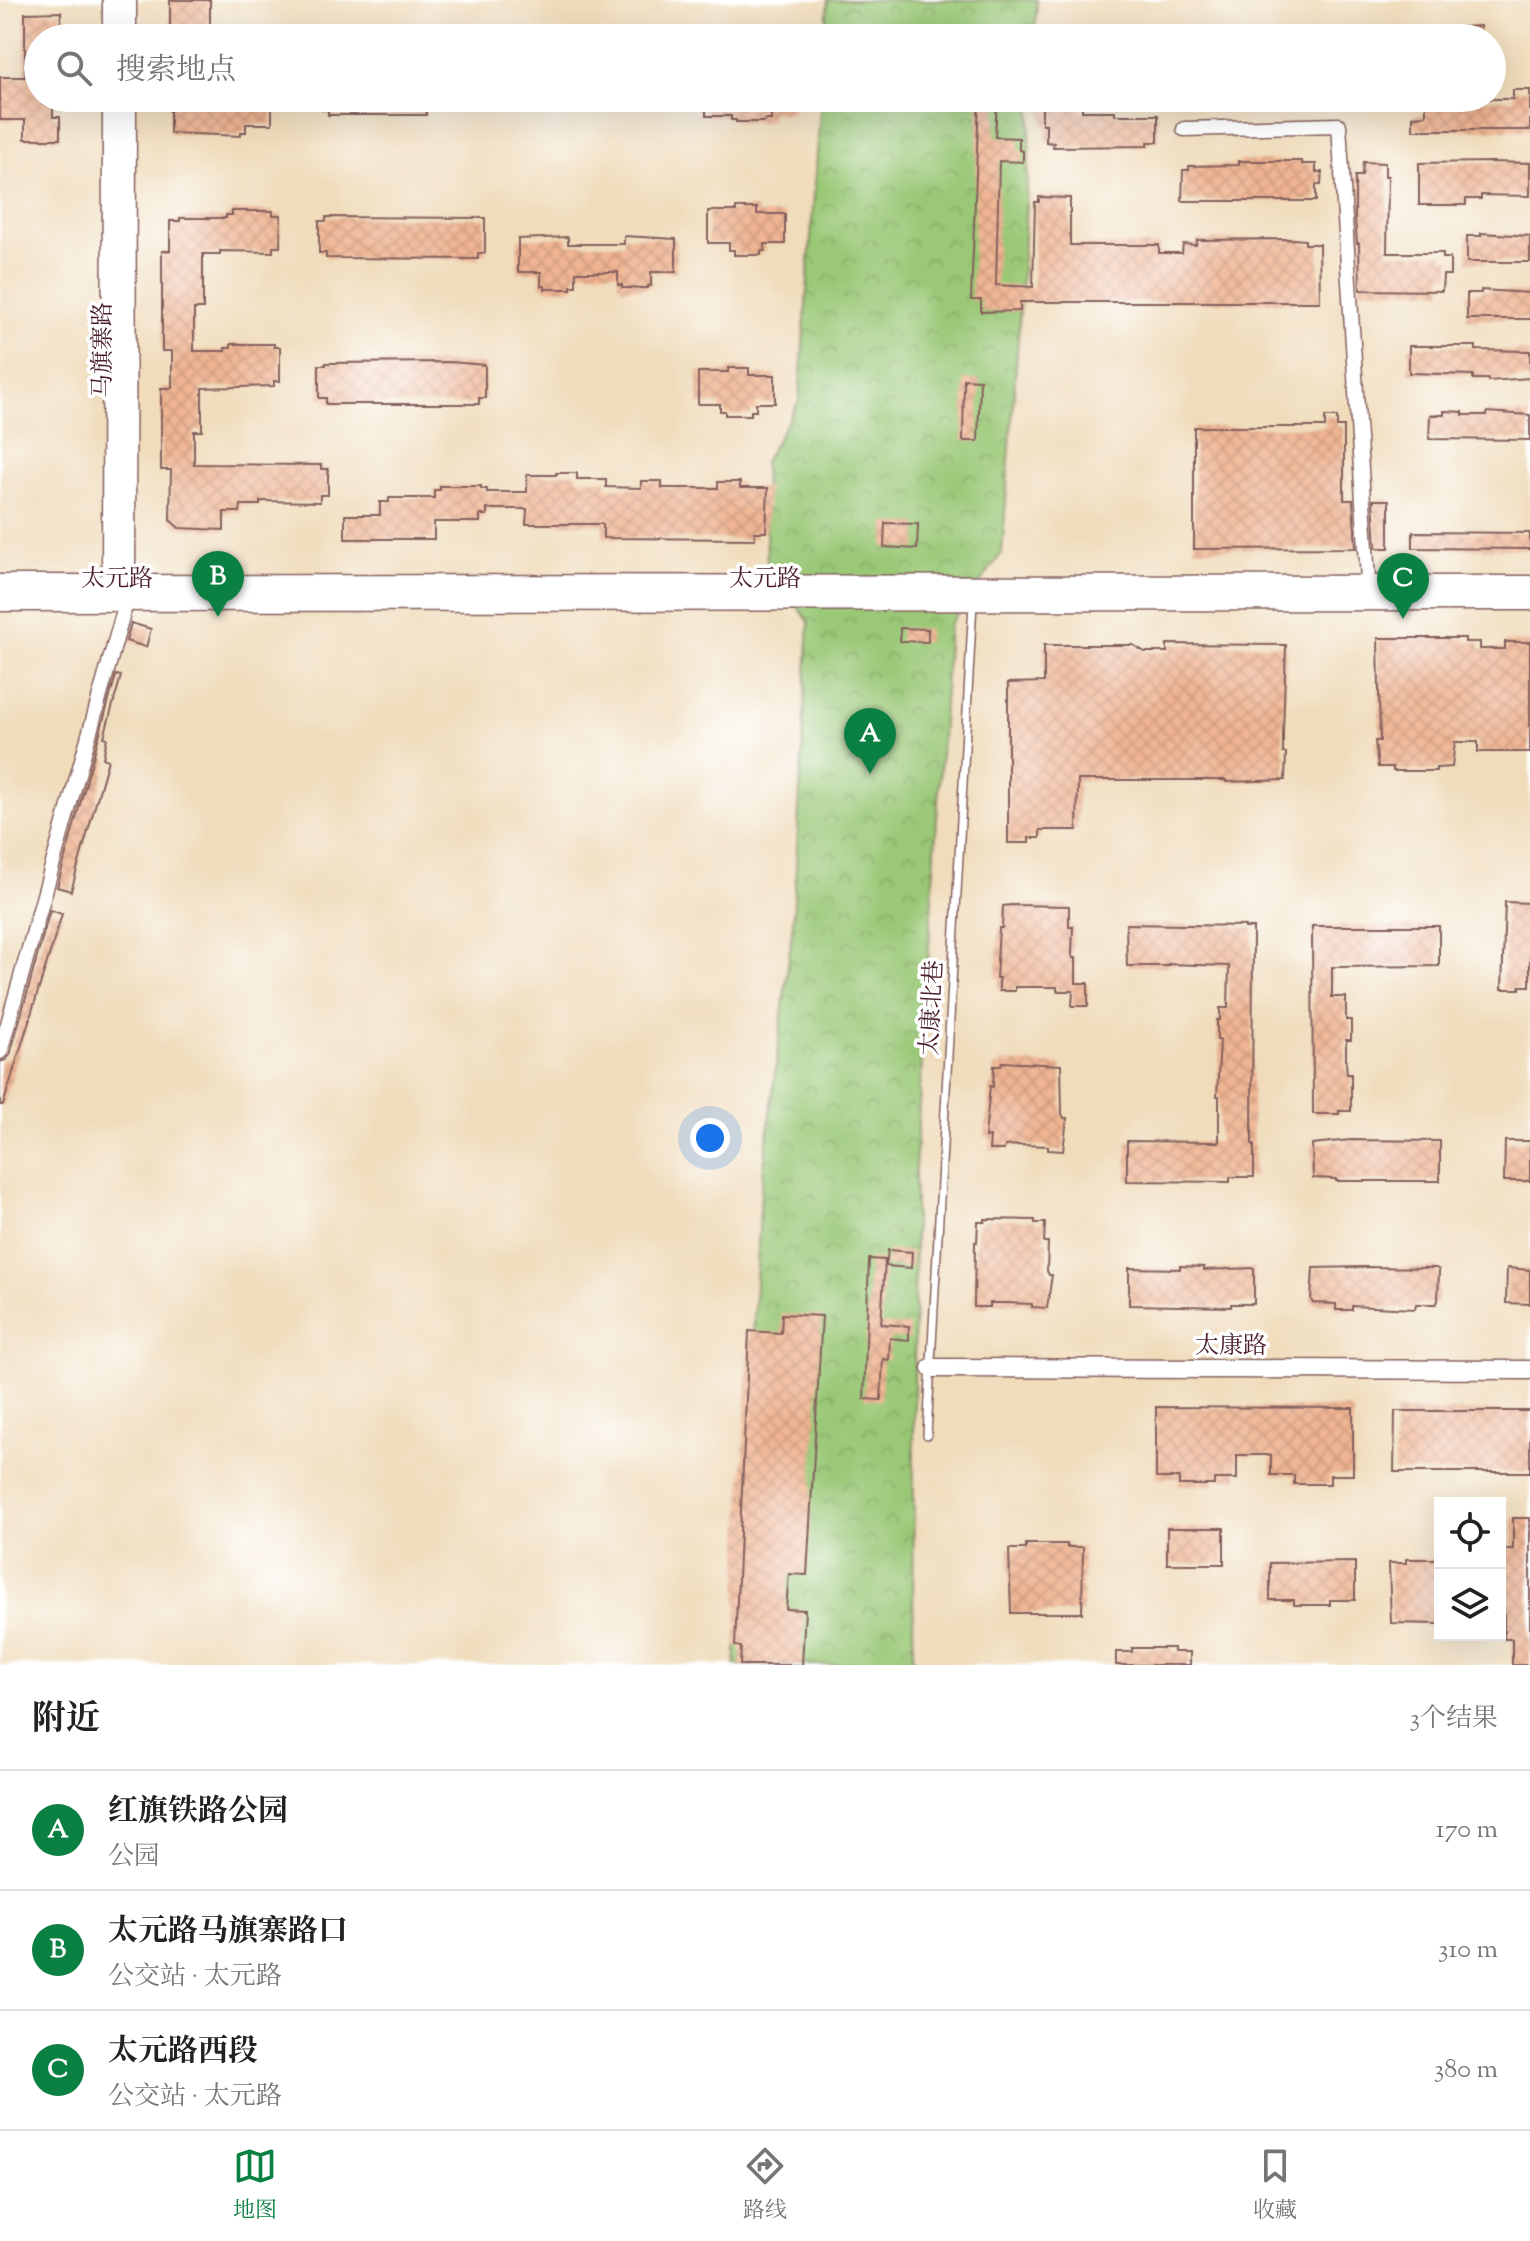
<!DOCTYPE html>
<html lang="zh">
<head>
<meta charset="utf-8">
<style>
  body { margin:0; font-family:"Sorts Mill Goudy","Noto Serif SC",serif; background:#f2f2f2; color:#222 }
  .controls { position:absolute; right:24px; bottom:24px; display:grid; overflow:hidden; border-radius:0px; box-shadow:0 8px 32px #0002 }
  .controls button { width:72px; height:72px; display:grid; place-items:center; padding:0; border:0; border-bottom:2px solid #e0e0e0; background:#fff; color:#222; font:40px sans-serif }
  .you { position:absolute; left:710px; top:1138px; width:28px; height:28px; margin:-20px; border:6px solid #fff; border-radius:50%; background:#1a73e8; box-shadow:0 0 0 12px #1a73e833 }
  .badge { display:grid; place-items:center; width:52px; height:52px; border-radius:50%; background:#0b8043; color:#fff; font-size:26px; font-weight:700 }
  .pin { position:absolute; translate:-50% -66px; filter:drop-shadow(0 2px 4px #0008) }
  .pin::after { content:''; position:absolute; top:42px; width:28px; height:24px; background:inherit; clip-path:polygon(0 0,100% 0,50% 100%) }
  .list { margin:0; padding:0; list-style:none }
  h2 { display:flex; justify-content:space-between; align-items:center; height:104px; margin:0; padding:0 32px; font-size:34px }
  h2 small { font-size:26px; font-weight:400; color:#767676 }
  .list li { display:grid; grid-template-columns:52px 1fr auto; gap:24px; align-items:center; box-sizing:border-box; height:120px; padding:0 32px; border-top:2px solid #e0e0e0 }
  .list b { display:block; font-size:30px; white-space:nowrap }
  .list p { margin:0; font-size:26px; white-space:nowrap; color:#767676 }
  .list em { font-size:26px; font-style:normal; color:#767676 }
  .icon { flex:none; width:44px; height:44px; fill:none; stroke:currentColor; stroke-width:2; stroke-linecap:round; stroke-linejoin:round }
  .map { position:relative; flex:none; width:1530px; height:1665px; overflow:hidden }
  .search { position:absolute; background:#fff; box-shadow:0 8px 32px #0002; left:24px; right:24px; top:24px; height:88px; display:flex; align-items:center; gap:20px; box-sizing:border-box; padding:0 28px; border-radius:44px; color:#767676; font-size:30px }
  .sheet { height:464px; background:#fff }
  nav { display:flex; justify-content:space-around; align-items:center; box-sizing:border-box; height:112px; border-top:2px solid #e0e0e0; background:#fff; font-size:22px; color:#767676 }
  nav a { display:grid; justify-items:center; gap:4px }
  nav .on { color:#0b8043 }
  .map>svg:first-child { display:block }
  .park { fill:url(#park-crowns); stroke:#727450; stroke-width:2 }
  .building { fill:url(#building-cross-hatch) }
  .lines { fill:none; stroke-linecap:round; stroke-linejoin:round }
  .lane-casing { stroke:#84615d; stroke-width:10 }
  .street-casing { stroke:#84615d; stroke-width:17 }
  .secondary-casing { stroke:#84615d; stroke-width:21 }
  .lane { stroke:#fff; stroke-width:7 }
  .street { stroke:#fff; stroke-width:14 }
  .secondary { stroke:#fff; stroke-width:18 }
  .labels { text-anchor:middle; stroke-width:7; stroke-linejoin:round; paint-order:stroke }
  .street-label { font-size:24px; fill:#4a1f2b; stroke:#fff }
</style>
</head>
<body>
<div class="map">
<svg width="1530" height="1665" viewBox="0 0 1530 1665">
  <defs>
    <pattern id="park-crowns" width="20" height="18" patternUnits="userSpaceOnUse" patternTransform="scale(2)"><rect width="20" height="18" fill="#9ac876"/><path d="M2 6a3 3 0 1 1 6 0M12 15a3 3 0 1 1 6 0" fill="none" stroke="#86ab66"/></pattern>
    <pattern id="building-cross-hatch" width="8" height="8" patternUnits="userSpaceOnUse" patternTransform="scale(2)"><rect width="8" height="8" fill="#f0b593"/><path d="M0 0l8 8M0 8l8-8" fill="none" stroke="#cf9b7f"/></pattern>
  </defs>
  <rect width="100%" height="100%" fill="#fff"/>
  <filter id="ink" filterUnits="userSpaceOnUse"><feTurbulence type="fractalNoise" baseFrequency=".0125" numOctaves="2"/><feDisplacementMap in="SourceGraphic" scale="16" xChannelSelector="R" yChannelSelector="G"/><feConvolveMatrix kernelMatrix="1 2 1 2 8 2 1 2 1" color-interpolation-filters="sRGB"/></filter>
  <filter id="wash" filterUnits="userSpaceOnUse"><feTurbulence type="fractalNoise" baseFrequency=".006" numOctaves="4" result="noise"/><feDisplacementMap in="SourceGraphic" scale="32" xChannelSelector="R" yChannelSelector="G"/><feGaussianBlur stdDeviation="1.8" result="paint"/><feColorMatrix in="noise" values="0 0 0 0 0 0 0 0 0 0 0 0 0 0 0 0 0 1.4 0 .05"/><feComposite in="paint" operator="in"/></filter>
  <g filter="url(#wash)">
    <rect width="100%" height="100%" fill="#f0dcbb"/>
    <path class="park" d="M828,0h209l-2,38h-210z
      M821,98h211l-13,227 -17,228 -53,72 -34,546 -2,494h-178l26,-473 32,-269 16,-301 -42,-59 -3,-101 35,-61z"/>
    <g id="blocks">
      <path class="building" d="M170,0h40v38h-40z
        M61,12v26h-23v60h15v19h7v22h-35v-19h-25v-43h25v-64z
        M1480,26v12h-36l-1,-10z
        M1513,90h17v40h-117v-14l13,-1v-10h28l1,-6h58z
        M170,98h102v26h-26v8h-5v4l-71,-3z
        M322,98h109v12h-5v5h-98v-5h-6z
        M706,98h87v15h-22v7h-6v2h-29v-2h-5v-4h-25z
        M979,98h18l-2,39 24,1v12l4,1v11l-24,-1 -3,124 37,2 2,-85h4v-5l31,1v47h89v8h23l1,-9 13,1 1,-5 96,-1 12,1v4h14l1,58h-300v9l-39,1v-12h-10z
        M1042,98h40v13h33v4h43v27h-10v4l-95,1 1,-4 -8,-1v-18h-4z
        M1239,161h63v3h14v8h6l-1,13h-5v16h-134l1,-31h6v-4l50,-1z
        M1363,162l22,1v13h3l-1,77h56v5h7v17h-7l-1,16 -82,-1 -1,-47h-2l-2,-25v-42h7z
        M1491,162l39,1v33l-49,-1v4h-15v6h-47v-42z
        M736,208h21v6h28v30h-20v7h-4v4h-27v-5h-5v-7h-21v-32h28z
        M232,211h41v4h8l-1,32h-7v5l-53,-1v3h-17v55h-9v42h31v-3h6v-4h43v3h6v34h-6v5l-72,2v43h-8v33l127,1v4h7v26h-8v7l-60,-1v4h-19l-1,7h-16v18l-45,-2 -9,-8 1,-50h-10v-82h11v-37h-10v-100h8v-30h10v-3h46v-3h6z
        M326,217l159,1v35h-7v6l-152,-1v-5h-7v-32h7z
        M1481,233l49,3v26h-63v-26h14z
        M624,236l52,3v33h-25v14h-3v2h-26v-3h-4v-13h-42v14h-5v3h-26v-3h-4v-14h-23v-33l50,-2v7h56z
        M1481,290l49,3v26h-63v-26h14z
        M1409,346h67v4l54,1v27l-42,3v-2h-15v-4l-64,-2z
        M451,362l34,3v33h-6v6h-153v-6h-7v-33h7v-2z
        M728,368h21v7h26v28h-19v8h-5v4h-26v-4h-5v-7h-22v-32h30z
        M964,379l16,1 -2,61h-15z
        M1444,411l19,1v3h24v-3l43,3v25l-101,-1 1,-24h14z
        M1325,417h12v10h7v73h9l3,48 -162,1v-122h131z
        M556,473h21v6h29v8l35,1v-7h21v7h56v-6h22v6h28l-2,44h-11v7l-152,-1v-14h-77l1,-15h-40v6h-7v7h-46v17h-89v-24h35v-13h9v-4h45v-8h6v-4h41v3h6v3h40v-17h29z
        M1373,500h16v48h-13z
        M885,523l33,1 -1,25 -33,-2z
        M1413,532l117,1v16l-117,-1z
        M131,623l20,6 -5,18 -20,-6z
        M900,628l28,1v13l-28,-1z
        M1378,638h87v4h15v7h25v-7h25v110h-52v-10h-23l-3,25 -16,1v3h-43v-4h-15l-3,-26h5z
        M1167,644l119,1 -3,88v20h3l-1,27 -59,2v-2h-148l-1,50h-37v8h-11v5h-21v-160l36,-1v-37h89l12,7h22z
        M116,675l5,1 -17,61 3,1 -4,20 5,2 -37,131 -14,-4z
        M1505,902l25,1v83h-10v3h-18z
        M1011,905l58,1v21h4l-1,27 1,4h3v25h12v23h-16l1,-15h-16v-4h-42v4h-16v-13h-3l3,-50h3l1,-22z
        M50,910l12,4 -59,191h-3v-43l6,-2 4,-5z
        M1126,924l119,2v2h8l-1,216h2v33h-24v5l-103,-1v-40l92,1v-46h-2l3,-56h-3v-20h3v-12h8l1,-42 -61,-2v2h-41z
        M1312,926h127v40l-107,1v30h14v23h5v20h-5v23l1,11h4v37h-12v3h-26z
        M1002,1062l59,3 1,49 2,4h3l-4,33 -15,-1v-4l-27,-1 -16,1 -1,4h-15l1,-13h-5l5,-51 3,1 1,-21h7z
        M1351,1140l89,1v40h-104v-2l-23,-1 -1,-34z
        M1505,1141h25v40h-26z
        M985,1219l50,1v3h10l-1,19h4l-1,29 2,4h3l-5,33 -15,-1v-3l-27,-1h-15v4h-16l1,-65h2l1,-20h7z
        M888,1250l24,2 -1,16 -25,-2z
        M869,1259l16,1 -4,64 28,2v14l-19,-2 -1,22 -6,-1 -2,41 -17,-1z
        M1180,1266l24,1v3l50,-2v36h-23v3l-102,-2v-37l51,1z
        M1363,1267l73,1 3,2 -1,31 -2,3h-20l-1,5 -63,-3v4h-16v-6l-23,-1 -2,-3 2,-32z
        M1507,1268l23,2v34l-24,-1z
        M782,1314l40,2 -15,259 -18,-1 -3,35 19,1 -3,55h-62l1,-18 -6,-1 14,-315 32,2z
        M1156,1407l197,1v67h-23v9h-36v-9h-23v-20h-34v24h-23v6h-35v-7h-23z
        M1395,1411h135v61h-136z
        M1513,1518h17v147h-18v-26h-8v-32h-4v-30h5v-28h8z
        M1167,1528h57v36h-57z
        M1026,1544h41v3h16l-1,66h-71l-2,-64h17z
        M1406,1559h34v65l-49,-1 -2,-60h17z
        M1355,1562v38h-25v5h-36v-5h-24v-37z
        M1132,1648h41v4h17v13h-74v-13h16z"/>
    </g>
  </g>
  <g filter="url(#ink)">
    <use href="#blocks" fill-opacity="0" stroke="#84615d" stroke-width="2"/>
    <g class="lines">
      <defs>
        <path id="lane" d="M927,1435l46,-832"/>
        <path id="street" d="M1184,129l155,-4 30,470
          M0,1052l126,-449"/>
        <path id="secondary" d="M112,38v-38
          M127,38v-38
          M0,584l1530,1
          M111,595l1,-497
          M126,596l1,-498
          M0,602l1530,-1
          M931,1368l599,2"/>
      </defs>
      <use href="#lane" class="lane-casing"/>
      <use href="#street" class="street-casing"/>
      <use href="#secondary" class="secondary-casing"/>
      <use href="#lane" class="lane"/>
      <use href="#street" class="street"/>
      <use href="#secondary" class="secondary"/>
    </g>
  </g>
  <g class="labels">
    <g class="street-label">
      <text transform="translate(102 350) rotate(-90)" y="8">马旗寨路</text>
      <text x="117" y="586">太元路</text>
      <text x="765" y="586">太元路</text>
      <text transform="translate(931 1008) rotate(-87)" y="8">太康北巷</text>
      <text x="1231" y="1353">太康路</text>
    </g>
  </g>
</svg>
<div class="controls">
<button><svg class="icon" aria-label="locate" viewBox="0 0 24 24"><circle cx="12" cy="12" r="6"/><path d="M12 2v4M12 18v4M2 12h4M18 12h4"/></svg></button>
<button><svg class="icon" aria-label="layers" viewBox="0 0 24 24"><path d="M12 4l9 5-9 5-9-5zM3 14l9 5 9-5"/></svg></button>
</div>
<div class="you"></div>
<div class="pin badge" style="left:870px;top:774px">A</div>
<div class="pin badge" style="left:218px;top:617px">B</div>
<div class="pin badge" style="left:1403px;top:619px">C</div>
<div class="search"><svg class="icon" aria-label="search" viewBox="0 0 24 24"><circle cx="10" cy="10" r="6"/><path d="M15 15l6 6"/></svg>搜索地点</div>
</div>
<section class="sheet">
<h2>附近<small>3个结果</small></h2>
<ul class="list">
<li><span class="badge">A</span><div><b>红旗铁路公园</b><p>公园</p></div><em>170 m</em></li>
<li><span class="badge">B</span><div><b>太元路马旗寨路口</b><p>公交站 · 太元路</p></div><em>310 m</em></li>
<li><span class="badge">C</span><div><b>太元路西段</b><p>公交站 · 太元路</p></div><em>380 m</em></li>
</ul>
</section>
<nav>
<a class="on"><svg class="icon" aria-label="map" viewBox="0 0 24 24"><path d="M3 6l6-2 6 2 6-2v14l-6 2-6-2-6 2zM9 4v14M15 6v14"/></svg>地图</a>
<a><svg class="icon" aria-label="directions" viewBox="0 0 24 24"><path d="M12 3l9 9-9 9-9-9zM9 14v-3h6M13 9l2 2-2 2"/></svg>路线</a>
<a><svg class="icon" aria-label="saved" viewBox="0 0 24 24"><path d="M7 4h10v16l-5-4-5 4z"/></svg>收藏</a>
</nav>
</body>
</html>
